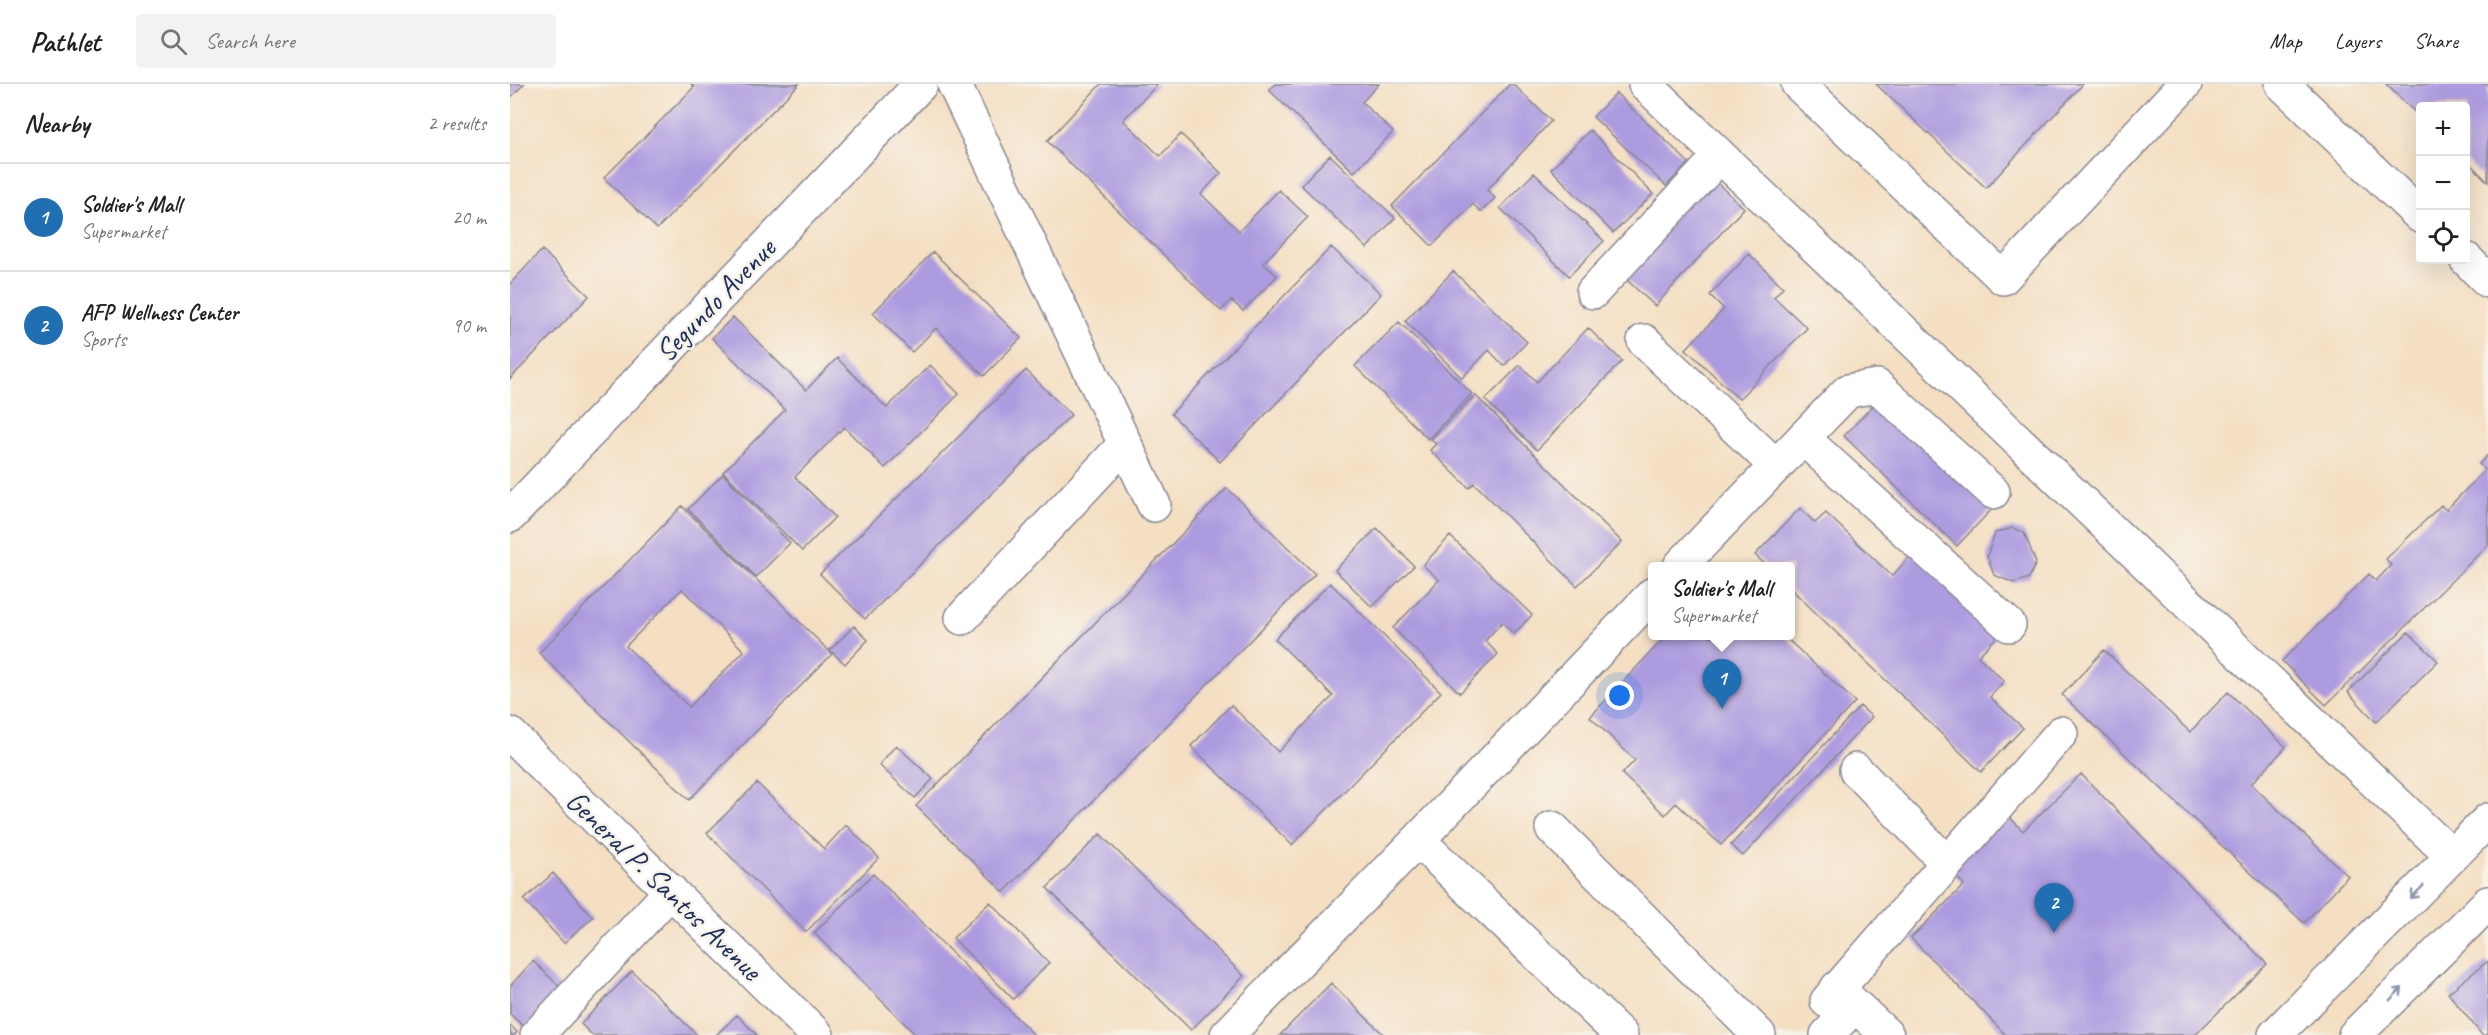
<!DOCTYPE html>
<html lang="en">
<head>
<meta charset="utf-8">
<style>
  body { margin:0; font-family:Caveat,sans-serif; background:#f2f2f2; color:#222 }
  .controls { position:absolute; right:18px; top:18px; display:grid; overflow:hidden; border-radius:6px; box-shadow:0 6px 24px #0002 }
  .controls button { width:54px; height:54px; display:grid; place-items:center; padding:0; border:0; border-bottom:2px solid #e0e0e0; background:#fff; color:#222; font:30px sans-serif }
  .you { position:absolute; left:1110px; top:612px; width:21px; height:21px; margin:-15px; border:4px solid #fff; border-radius:50%; background:#1a73e8; box-shadow:0 0 0 9px #1a73e833 }
  .badge { display:grid; place-items:center; width:39px; height:39px; border-radius:50%; background:#1f6fb2; color:#fff; font-size:20px; font-weight:700 }
  .pin { position:absolute; translate:-50% -50px; filter:drop-shadow(0 2px 3px #0008) }
  .pin::after { content:''; position:absolute; top:32px; width:21px; height:18px; background:inherit; clip-path:polygon(0 0,100% 0,50% 100%) }
  .popup { position:absolute; left:1138px; top:478px; width:147px; height:78px; box-sizing:border-box; display:grid; place-content:center; border-radius:6px; background:#fff; filter:drop-shadow(0 2px 4px #0005); font-size:20px; white-space:nowrap; color:#767676 }
  .popup b { font-size:22px; color:#222 }
  .popup::after { content:''; position:absolute; left:50%; top:100%; margin-left:-12px; border:12px solid transparent; border-top-color:#fff }
  .list { margin:0; padding:0; list-style:none }
  h2 { display:flex; justify-content:space-between; align-items:center; height:78px; margin:0; padding:0 24px; font-size:26px }
  h2 small { font-size:20px; font-weight:400; color:#767676 }
  .list li { display:grid; grid-template-columns:39px 1fr auto; gap:18px; align-items:center; box-sizing:border-box; height:108px; padding:0 24px; border-top:2px solid #e0e0e0 }
  .list b { display:block; font-size:22px; white-space:nowrap }
  .list p { margin:0; font-size:20px; white-space:nowrap; color:#767676 }
  .list em { font-size:20px; font-style:normal; color:#767676 }
  .icon { flex:none; width:33px; height:33px; fill:none; stroke:currentColor; stroke-width:2; stroke-linecap:round; stroke-linejoin:round }
  .map { position:relative; flex:none; width:1978px; height:951px; overflow:hidden }
  header { display:flex; align-items:center; gap:36px; box-sizing:border-box; height:84px; padding:0 30px; background:#fff; border-bottom:2px solid #e0e0e0 }
  header strong { font-size:28px }
  nav { display:flex; gap:33px; margin-inline-start:auto; font-size:21px }
  .search { width:420px; height:54px; background:#f2f2f2; display:flex; align-items:center; gap:15px; box-sizing:border-box; padding:0 21px; border-radius:6px; color:#767676; font-size:22px }
  main { display:flex }
  aside { flex:1; background:#fff }
  .map>svg:first-child { display:block }
  .building { fill:#ad9be0; fill-rule:evenodd }
  .lines { fill:none; stroke-linecap:round; stroke-linejoin:round }
  .minor-casing { stroke:#888790; stroke-width:36 }
  .minor { stroke:#fff; stroke-width:33 }
  .oneway { stroke:#8d97ae }
  .labels { text-anchor:middle; stroke-width:5; stroke-linejoin:round; paint-order:stroke }
  .street-label { font-size:30px; fill:#1b2f5e; stroke:#f7f3e8 }
</style>
</head>
<body>
<header>
<strong>Pathlet</strong>
<div class="search"><svg class="icon" aria-label="search" viewBox="0 0 24 24"><circle cx="10" cy="10" r="6"/><path d="M15 15l6 6"/></svg>Search here</div>
<nav><a>Map</a><a>Layers</a><a>Share</a></nav>
</header>
<main>
<aside>
<h2>Nearby<small>2 results</small></h2>
<ul class="list">
<li><span class="badge">1</span><div><b>Soldier's Mall</b><p>Supermarket</p></div><em>20 m</em></li>
<li><span class="badge">2</span><div><b>AFP Wellness Center</b><p>Sports</p></div><em>90 m</em></li>
</ul>
</aside>
<div class="map">
<svg width="1978" height="951" viewBox="0 0 1978 951">
  <rect width="100%" height="100%" fill="#f7f3e8"/>
  <filter id="ink" filterUnits="userSpaceOnUse"><feTurbulence type="fractalNoise" baseFrequency=".0167" numOctaves="2"/><feDisplacementMap in="SourceGraphic" scale="12" xChannelSelector="R" yChannelSelector="G"/><feConvolveMatrix kernelMatrix="1 2 1 2 8 2 1 2 1" color-interpolation-filters="sRGB"/></filter>
  <filter id="wash" filterUnits="userSpaceOnUse"><feTurbulence type="fractalNoise" baseFrequency=".008" numOctaves="4" result="noise"/><feDisplacementMap in="SourceGraphic" scale="24" xChannelSelector="R" yChannelSelector="G"/><feGaussianBlur stdDeviation="1.35" result="paint"/><feColorMatrix in="noise" values="0 0 0 0 0 0 0 0 0 0 0 0 0 0 0 0 0 1.4 0 .05"/><feComposite in="paint" operator="in"/></filter>
  <g filter="url(#wash)">
    <rect width="100%" height="100%" fill="#f4dfc2"/>
    <g id="blocks">
      <path class="building" d="M0,0h14l-14,14z
        M181,0h108l-142,145 -53,-51 90,-91z
        M591,0h57l-35,36 37,36 21,-22 40,39 -20,21 38,37 40,-41 29,27 -45,46 14,13 -34,35 -12,-11 -10,11 -174,-170z
        M765,0h104l-17,18 31,30 -39,40 -85,-82z
        M1000,0h3l38,37 -64,69 8,8 -14,14 -8,-8 -41,42 -40,-40z
        M1366,0h207l-97,104z
        M1876,0h102v98l-22,-22v-54h-46v11z
        M1106,9l73,70 -23,23 -73,-69z
        M1080,46l63,64 -40,39 -62,-64z
        M820,71l65,63 -28,30 -66,-63z
        M1024,89l70,68 -35,35 -69,-68z
        M1201,93l33,31 -89,98 -39,-36z
        M821,163l50,47 -161,168 -49,-48z
        M32,166l47,46 -79,83v-95z
        M423,168l88,86 -37,38 -48,-48 -24,24 -39,-39z
        M1239,170l34,33 -9,10 33,31 -68,71 -53,-50 38,-40 -14,-14z
        M943,187l74,71 -23,24 -15,-16 -27,28 -57,-57z
        M223,233l73,73 31,-32 50,50 43,-43 29,29 -74,74 -41,-41 -49,50 40,40 -33,34 -79,-79 62,-62 -73,-72z
        M889,238l73,72 -44,45 -73,-73z
        M1078,244l34,33 -85,89 -52,-50 35,-35 17,17z
        M516,286l45,45 -206,204 -45,-45z
        M965,311l147,147 -45,44 -103,-103 -5,5 -39,-38 6,-6 -5,-5z
        M1371,313l113,110 -37,39 -113,-110z
        M1978,371v90l-162,160 -44,-44 87,-87 7,7 15,-16 -5,-6 55,-54 5,5 39,-40 -6,-6z
        M213,390l67,69 -34,34 -68,-68z
        M717,404l88,86 -311,318 -88,-86z
        M172,422l150,148 -143,146 -150,-147zM172,505l62,62 -55,56 -63,-61z
        M1290,424l15,15 11,-10 66,63 21,-23 86,82 -21,21 26,25 -14,16 33,31 -42,44 -190,-183v-23h-24l-12,-11z
        M867,444l37,38 -42,41 -37,-37z
        M1502,444l12,4 12,31 -7,15 -15,5 -20,-8 -7,-19 8,-23z
        M940,452l82,79 -18,19 -12,-12 -17,19 13,13 -38,39 -67,-65 46,-48 -16,-15z
        M820,499l111,109 -149,153 -101,-99 40,-41 47,47 55,-56 -58,-57z
        M344,542l14,14 -23,24 -15,-14z
        M1898,548l30,29 -62,61 -28,-30z
        M1156,552h118l71,66 -134,143 -45,-42 -11,12 -43,-41 13,-14 -45,-43z
        M1594,566l86,82 38,-40 58,55 -35,37 97,92 -44,47 -242,-228z
        M1350,622l12,11 -129,139 -12,-11z
        M386,661l37,34 -18,19 -36,-33z
        M1571,690l186,190 -72,71h-189l-95,-97 53,-53 -17,-18 57,-56 19,20z
        M247,699l67,66 22,-24 33,33 -73,74 -99,-99z
        M590,750l144,142 -53,54 -144,-142z
        M43,789l40,44 -29,26 -40,-43z
        M363,790l161,161h-118l-102,-102z
        M480,818l59,61 -36,36 -60,-61z
        M23,877l30,29 -37,39 -16,-15v-28z
        M1978,877v74h-6l-34,-42z
        M122,887l65,64h-105l-11,-11z
        M821,899l53,52h-104z
        M227,931l20,20h-41z
        M0,941l7,7 -2,3h-5z"/>
    </g>
  </g>
  <g filter="url(#ink)">
    <use href="#blocks" fill-opacity="0" stroke="#888790" stroke-width="1.5"/>
    <g class="lines">
      <defs>
        <path id="minor" d="M444,0l200,421
          M1135,0l807,772
          M1288,0l205,194 182,-194
          M1772,0l138,132
          M1956,175l22,22
          M1083,208l127,-136
          M1134,257l132,125
          M1294,355l205,186
          M0,432l411,-432
          M1170,482l168,-175 29,-5 116,106
          M452,534l163,-174
          M0,650l307,301
          M1346,686l91,93
          M1042,744l207,207
          M908,756l203,195
          M1327,904l50,47
          M1317,917l234,-268
          M27,951l134,-144
          M717,951l191,-195 235,-246
          M1317,951l17,-18
          M1765,951l213,-215
          M1845,951l133,-132"/>
      </defs>
      <use href="#minor" class="minor-casing"/>
      <use href="#minor" class="minor"/>
    </g>
    <defs><path id="oneway-shaft" d="M-6 0H5M1.5-3L5.5 0L1.5 3" fill="none" stroke-width="1.6" stroke-linecap="round" stroke-linejoin="round" transform="scale(1.5)"/></defs>
    <g class="oneway">
      <use href="#oneway-shaft" transform="translate(1907 808) rotate(135)"/>
      <use href="#oneway-shaft" transform="translate(1886 910) rotate(-45)"/>
    </g>
  </g>
  <g class="labels">
    <g class="street-label">
      <text transform="translate(205 216) rotate(-46)" y="10">Segundo Avenue</text>
      <text transform="translate(154 801) rotate(44)" y="10">General P. Santos Avenue</text>
    </g>
  </g>
</svg>
<div class="controls">
<button>+</button>
<button>−</button>
<button><svg class="icon" aria-label="locate" viewBox="0 0 24 24"><circle cx="12" cy="12" r="6"/><path d="M12 2v4M12 18v4M2 12h4M18 12h4"/></svg></button>
</div>
<div class="you"></div>
<div class="pin badge" style="left:1212px;top:625px">1</div>
<div class="popup"><b>Soldier's Mall</b>Supermarket</div>
<div class="pin badge" style="left:1544px;top:849px">2</div>
</div>
</main>
</body>
</html>
